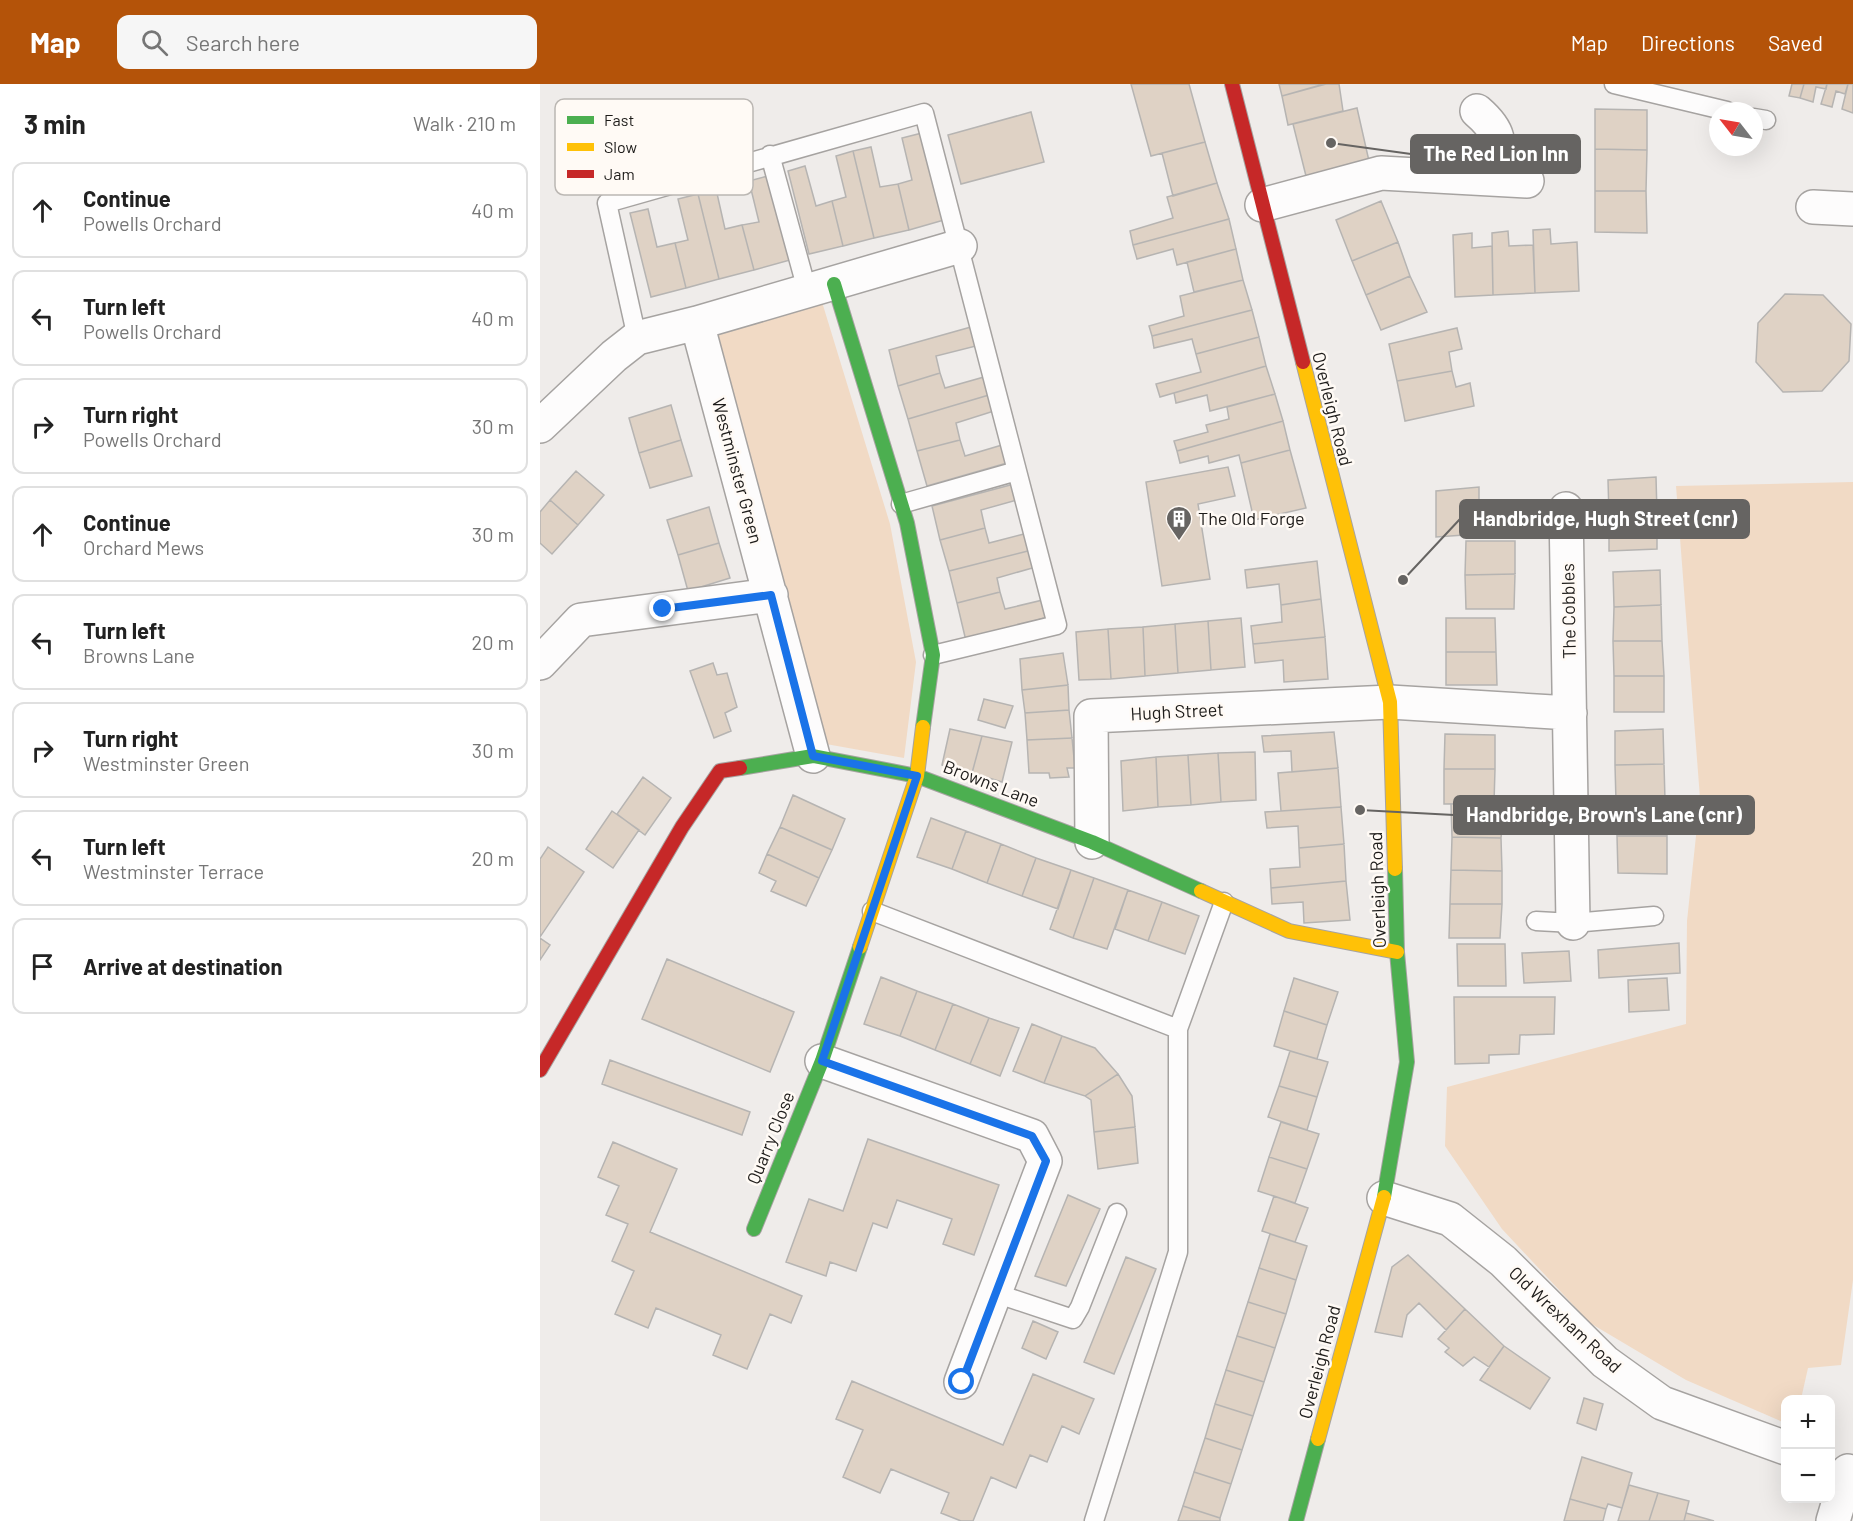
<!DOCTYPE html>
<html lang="en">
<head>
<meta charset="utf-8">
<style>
  body { margin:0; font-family:Barlow,sans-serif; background:#f6f6f6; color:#222 }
  .controls { position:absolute; right:18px; bottom:18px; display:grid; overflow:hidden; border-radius:12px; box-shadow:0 6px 24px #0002 }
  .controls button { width:54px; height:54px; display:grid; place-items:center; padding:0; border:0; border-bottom:2px solid #e0e0e0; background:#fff; color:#222; font:30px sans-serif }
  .compass { position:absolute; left:1169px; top:18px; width:54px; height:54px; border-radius:50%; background:#fff; box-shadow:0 6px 24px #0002; rotate:301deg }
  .stop { position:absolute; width:18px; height:18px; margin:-14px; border:4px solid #1a73e8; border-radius:50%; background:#fff }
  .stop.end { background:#1a73e8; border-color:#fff; box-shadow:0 2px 6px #0008 }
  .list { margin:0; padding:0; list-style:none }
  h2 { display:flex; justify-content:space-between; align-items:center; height:78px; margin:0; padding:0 24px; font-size:26px }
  h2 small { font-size:20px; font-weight:400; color:#767676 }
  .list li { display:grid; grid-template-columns:39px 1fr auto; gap:18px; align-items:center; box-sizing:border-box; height:96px; margin:0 12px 12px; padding:0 12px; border:2px solid #e0e0e0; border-radius:12px }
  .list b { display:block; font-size:22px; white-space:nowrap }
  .list p { margin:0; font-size:20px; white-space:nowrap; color:#767676 }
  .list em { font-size:20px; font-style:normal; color:#767676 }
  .icon { flex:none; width:33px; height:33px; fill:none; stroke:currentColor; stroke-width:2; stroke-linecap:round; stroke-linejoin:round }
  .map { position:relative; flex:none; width:1313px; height:1437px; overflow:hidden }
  header { display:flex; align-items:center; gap:36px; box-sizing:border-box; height:84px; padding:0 30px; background:#b45309; color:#fff }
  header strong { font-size:28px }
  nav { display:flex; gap:33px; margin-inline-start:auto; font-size:21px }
  .search { width:420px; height:54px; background:#f6f6f6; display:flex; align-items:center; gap:15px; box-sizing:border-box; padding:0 21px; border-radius:12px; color:#767676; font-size:22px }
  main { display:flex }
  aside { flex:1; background:#fff }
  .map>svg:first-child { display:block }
  .green { fill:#f1dac5 }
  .building { fill:#dfd2c5; stroke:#b6b4b2; stroke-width:1.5 }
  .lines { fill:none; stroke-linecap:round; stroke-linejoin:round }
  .lane-casing { stroke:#a6a3a1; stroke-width:21 }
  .street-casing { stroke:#a6a3a1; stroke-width:36 }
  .fast-casing { stroke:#a6a3a1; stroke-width:16 }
  .slow-casing { stroke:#a6a3a1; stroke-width:16 }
  .jam-casing { stroke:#a6a3a1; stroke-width:16 }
  .lane { stroke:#fdfcfc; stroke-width:18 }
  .street { stroke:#fdfcfc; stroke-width:33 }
  .fast { stroke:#4caf50; stroke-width:14 }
  .slow { stroke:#ffc107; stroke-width:14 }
  .jam { stroke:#c62828; stroke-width:14 }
  .route { stroke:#1a73e8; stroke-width:8 }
  .labels { text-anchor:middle; stroke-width:5; stroke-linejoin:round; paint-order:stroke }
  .street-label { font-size:18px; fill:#1d1b19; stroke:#fffaf5 }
  .poi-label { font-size:18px; fill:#1d1b19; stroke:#fffaf5; text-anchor:start }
  .key { fill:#fffaf5; stroke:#bbb7b3; stroke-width:1.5 }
  .key-label { font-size:16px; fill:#1d1b19 }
  .leader { fill:none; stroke:#666462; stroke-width:2 }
  .callout-dot { fill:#666462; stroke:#fffaf5; stroke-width:2 }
  .callout { fill:#666462; stroke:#666462; stroke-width:2 }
  .callout-label { font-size:20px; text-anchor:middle; font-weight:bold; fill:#fff }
</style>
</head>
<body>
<header>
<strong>Map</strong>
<div class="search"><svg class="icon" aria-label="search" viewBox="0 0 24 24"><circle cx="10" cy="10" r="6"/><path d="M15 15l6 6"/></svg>Search here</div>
<nav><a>Map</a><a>Directions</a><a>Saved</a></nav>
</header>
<main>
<aside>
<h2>3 min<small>Walk · 210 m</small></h2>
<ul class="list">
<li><svg class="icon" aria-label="ahead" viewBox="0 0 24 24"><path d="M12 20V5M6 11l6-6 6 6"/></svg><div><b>Continue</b><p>Powells Orchard</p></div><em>40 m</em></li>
<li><svg class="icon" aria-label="left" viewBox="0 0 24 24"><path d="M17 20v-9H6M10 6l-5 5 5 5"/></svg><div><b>Turn left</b><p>Powells Orchard</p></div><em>40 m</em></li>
<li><svg class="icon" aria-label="right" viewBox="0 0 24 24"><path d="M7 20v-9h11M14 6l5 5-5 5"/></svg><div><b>Turn right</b><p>Powells Orchard</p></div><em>30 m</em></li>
<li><svg class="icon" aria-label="ahead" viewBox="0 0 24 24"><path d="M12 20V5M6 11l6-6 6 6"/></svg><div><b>Continue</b><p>Orchard Mews</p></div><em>30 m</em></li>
<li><svg class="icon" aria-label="left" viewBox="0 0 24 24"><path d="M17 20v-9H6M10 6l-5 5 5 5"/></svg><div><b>Turn left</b><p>Browns Lane</p></div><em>20 m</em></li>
<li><svg class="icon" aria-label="right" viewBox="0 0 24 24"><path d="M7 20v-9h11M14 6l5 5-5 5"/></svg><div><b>Turn right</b><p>Westminster Green</p></div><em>30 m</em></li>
<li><svg class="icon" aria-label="left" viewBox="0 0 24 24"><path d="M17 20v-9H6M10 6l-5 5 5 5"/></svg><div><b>Turn left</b><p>Westminster Terrace</p></div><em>20 m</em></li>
<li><svg class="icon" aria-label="arrive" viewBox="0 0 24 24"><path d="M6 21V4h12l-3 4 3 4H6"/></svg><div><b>Arrive at destination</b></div></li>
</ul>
</aside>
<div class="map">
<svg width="1313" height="1437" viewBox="0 0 1313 1437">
  <rect width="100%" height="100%" fill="#efecea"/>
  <path class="green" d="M282,218l68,222 26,138 -12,96 -78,-14 -110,-408z
    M1313,398v798l-12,85 -33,3 -7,31 -15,1 -1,23 -99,-43 -96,-57 -88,-94 -57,-83 2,-59 239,-63 1,-103 13,-123 -24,-312z"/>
  <path class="building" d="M591,0h58l16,58 -54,14z
    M739,0h45l-42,12z
    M786,0h13l4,27 -55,14 -6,-29z
    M1252,0h12l-4,14 -11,-2z
    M1264,0h23l-1,5 -10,-2 -3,15 -13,-4z
    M1287,0h21l-3,10 -9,-3 -4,16 -11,-3z
    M1308,0h5v29l-11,-4z
    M817,24l12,53 -63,15 -13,-52z
    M1055,25l52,1v40l-52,-1z
    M491,28l13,50 -83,22 -13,-49z
    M382,49l22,87 -35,10 -11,-46 14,-4 -10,-42z
    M665,58l12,41 -44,13 -11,-43z
    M331,63l9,40 18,-3 11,46 -35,8 -21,-87z
    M1055,65l52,1 -1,41h-51z
    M313,67l21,87 -31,8 -11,-45 14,-4 -10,-41z
    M265,82l11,40 16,-5 11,45 -34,8 -21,-83z
    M228,92l22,84 -36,10 -12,-45 17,-3 -10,-41z
    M677,99l12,36 -96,26 -3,-14 43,-13 -6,-21z
    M176,105l9,40 17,-4 12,45 -35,9 -21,-85z
    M1055,107h51l1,42 -52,-1z
    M158,110l21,85 -33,9 -11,-45 13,-3 -10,-41z
    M841,117l17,41 -46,19 -16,-41z
    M108,125l9,38 18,-4 11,45 -35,9 -21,-84z
    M689,135l7,30 -59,16 -4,-16 -36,10 -4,-14z
    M1010,145l1,15 26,-2 2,49 -44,2 -2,-63z
    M968,147l1,15 24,-1 2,48 -42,2 -1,-62z
    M932,149v15l20,-2 1,49 -38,2 -2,-62z
    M858,158l12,34 -44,19 -14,-34z
    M696,165l7,31 -49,12 -7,-30z
    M870,192l17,36 -46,18 -15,-35z
    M703,196l9,30 -100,26 -3,-10 35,-10 -4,-20z
    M1245,210l38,1 28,29 -2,37 -27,30 -39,1 -27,-30 2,-39z
    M712,226l7,27 -63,17 -4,-15 -38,9 -2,-12z
    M431,243l5,19 -40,10 4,17 -42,13 -9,-36z
    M917,244l5,21 -13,3 3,19 -55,10 -8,-37z
    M719,253l7,29 -106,31 -4,-13 45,-12 -5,-18z
    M726,282l9,28 -65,17 -3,-16 -31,8 -2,-10z
    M912,287l4,16 14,-4 4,23 -69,15 -8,-40z
    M400,289l5,15 39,-11 5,18 -81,24 -10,-33z
    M735,310l8,27 -106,30 -3,-10 34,-9 -2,-7 23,-6 -2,-12z
    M449,311l5,16 -38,12 4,17 -43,11 -9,-32z
    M131,321l10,35 -42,13 -10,-35z
    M743,337l7,29 -49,13 -2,-8 -30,8 -1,-7 -28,7 -3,-12z
    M141,356l11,36 -42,12 -11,-35z
    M420,356l5,16 37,-11 5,18 -80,23 -10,-35z
    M750,366l16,58 -52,12 -13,-57z
    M688,383l7,29 -37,8 12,75 -48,7 -16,-104z
    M36,387l28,24 -26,30 -28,-25z
    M1116,393l1,36 -48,2 -1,-35z
    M474,400l3,16 -36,10 4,18 -45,12 -8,-34z
    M939,403v47l-43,3v-46z
    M10,416l28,25 -26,29 -12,-11v-31z
    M169,423l10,36 -41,12 -11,-35z
    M1117,429v36l-48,2v-36z
    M445,444l4,15 39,-10 4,17 -83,21 -9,-31z
    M926,457h49v33l-50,1z
    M179,459l11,35 -42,13 -10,-36z
    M492,466l4,17 -39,11 3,14 -43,11 -8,-32z
    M777,477l4,38 -40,6 -2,-21 -32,4 -2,-18z
    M1120,486l1,35 -47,2 -1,-35z
    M975,490l-1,35h-48l-1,-34z
    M460,508l5,17 42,-10 4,17 -85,25 -9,-38z
    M781,515l4,38 -72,7 -2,-18 31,-4 -1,-17z
    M1121,521l1,36h-49l1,-34z
    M701,534l4,49 -34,3 -3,-49z
    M906,534h49l1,34h-50z
    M668,537l3,49 -33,3 -3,-49z
    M635,540l3,49 -33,3 -2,-49z
    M603,543l2,49 -34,3 -3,-50z
    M568,545l3,50 -32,1 -3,-48z
    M785,553l3,42 -44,3 -1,-22 -28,3 -2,-19z
    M1073,557h49l2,35h-50z
    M906,568h50l1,33h-51z
    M523,569l5,32 -46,5 -2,-31z
    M173,579l4,12 10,-2 10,34 -12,6 6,18 -17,7 -24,-67z
    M1074,592h50v36h-50z
    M528,601l1,25 -44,3 -3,-23z
    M444,615l29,7 -8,22 -27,-8z
    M529,626l3,28 -45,2 -2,-27z
    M410,645l32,7 -10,37 -30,-8z
    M1123,645l1,35 -49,1v-34z
    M794,648l4,36 -46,4 -1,-21 -27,1 -2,-16z
    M905,650l50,1v34h-51z
    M442,652l30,6 -10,40 -30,-9z
    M532,654l3,30h-8l2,9 -19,1 -1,-5h-20l-2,-33z
    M715,668l1,48 -35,2 -3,-49z
    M678,669l3,49 -30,3 -3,-50z
    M648,671l3,50 -33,2 -2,-50z
    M616,673l2,50 -35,4 -2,-50z
    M1124,680l1,36 -49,1 -1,-36z
    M798,684l3,39 -60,4 -3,-38z
    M904,685h51l-1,34 -50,1z
    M103,693l28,21 -26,37 -28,-21z
    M253,711l52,24 -13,31 -52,-23z
    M1125,716l2,36h-50l-1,-35z
    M954,719h10l-3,35 -49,-1 -1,-33z
    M801,723l3,37 -45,4 -1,-22 -31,2 -2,-16z
    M72,727l27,19 -26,38 -27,-19z
    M391,734l35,13 -14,38 -35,-12z
    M240,743l52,23 -13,28 -52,-24z
    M426,747l35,13 -14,39 -35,-14z
    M1077,752h50v38l-49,-1z
    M912,753l49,1 1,33 -51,-1z
    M461,760l35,14 -14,38 -35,-13z
    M804,760l2,37 -75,7 -1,-19 30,-2 -1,-19z
    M8,763l36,25 -44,65v-78z
    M227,770l52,24 -13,28 -35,-15 5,-10 -17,-8z
    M496,774l35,12 -13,39 -36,-13z
    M531,786l23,8 -21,60 -23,-9z
    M911,786l51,1v33h-52z
    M554,794l34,12 -21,59 -34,-11z
    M806,797l4,39 -46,3 -1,-21 -31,2 -1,-16z
    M588,806l34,12 -14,39 -33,-12z
    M622,818l37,14 -14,38 -37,-13z
    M910,820h52l-2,34h-51z
    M0,854l10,7 -10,15z
    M1139,859l1,30 -81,5 -1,-28z
    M917,860h48l1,42h-48z
    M1029,867l2,30 -47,2 -2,-30z
    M127,875l127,53 -24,60 -128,-53z
    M341,893l36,14 -17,45 -36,-12z
    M754,894l44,14 -11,33 -43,-14z
    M1127,894l2,32 -40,2 -1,-32z
    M377,907l36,13 -18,46 -35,-14z
    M914,913h101l-1,37 -34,1 -1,19 -30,1v8l-34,1z
    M413,920l36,14 -19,46 -35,-14z
    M744,927l43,14 -10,34 -43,-13z
    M449,934l30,10 -19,48 -30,-12z
    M492,940l30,12 -18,47 -31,-12z
    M522,952l33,12 23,26 -33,22 -41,-13z
    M750,967l38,11 -11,35 -38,-11z
    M70,976l140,52 -8,23 -140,-51z
    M578,990l14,22 3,31 -41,5 -3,-32 -6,-4z
    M739,1002l38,11 -10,33 -39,-13z
    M741,1038l38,12 -12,35 -38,-12z
    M595,1043l3,36 -40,6 -4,-37z
    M328,1055l131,46 -25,70 -31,-11 9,-25 -55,-19 -10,28 -14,-5 -17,48 -26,-9 -4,14 -40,-14 23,-63 34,12z
    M73,1058l64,27 -27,63 152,64 -11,27 -21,-9 -23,55 -34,-14 8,-20 -65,-27 -8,20 -33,-14 19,-43 -22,-10 16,-37 -22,-9 13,-29 -21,-9z
    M729,1073l38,12 -12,34 -37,-12z
    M528,1111l32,14 -34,77 -31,-10z
    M734,1112l34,12 -13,34 -33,-11z
    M730,1150l37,12 -11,34 -37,-12z
    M868,1171l57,54 -19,21 -27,-27 -12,12 -5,22 -27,-5 17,-65z
    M586,1173l30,12 -42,105 -30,-12z
    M719,1184l37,12 -10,34 -38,-12z
    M708,1218l38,12 -11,34 -38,-12z
    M925,1225l39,37 -15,21 -15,-10 -11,9 -18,-14 4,-4 -11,-9z
    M493,1237l25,11 -12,27 -24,-11z
    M697,1252l38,12 -11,34 -38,-12z
    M964,1262l46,32 -20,31 -50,-29z
    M686,1286l38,12 -11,34 -38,-12z
    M493,1290l61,25 -15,35 -17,-8 -15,36 -17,-7 -14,33 -25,-11 -18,44h-12l-20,-8 8,-20 -58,-24 -11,24 -37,-16 20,-47 -27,-11 16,-38 151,64z
    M1044,1314l19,6 -7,26 -19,-7z
    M675,1320l38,12 -11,34 -37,-12z
    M665,1354l37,12 -11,34 -37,-12z
    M1042,1373l50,16 -10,35 -14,-4 -2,5 -36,-10z
    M654,1388l37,12 -11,34 -37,-12z
    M1089,1401l29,8 -9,28h-31z
    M1118,1409l31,8 -5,20h-35z
    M1030,1415l36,10 -3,12h-39z
    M643,1422l37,12v3h-42z
    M1146,1429l28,8h-30z"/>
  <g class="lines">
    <defs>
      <path id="lane" d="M1074,0l113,27
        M1214,34l12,2
        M230,71l37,135
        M97,254l-30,-135 317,-90 133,512 -124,30
        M361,420l116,-33
        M332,827l306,118
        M996,837l37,2 81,-7
        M455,1209l78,26 7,-12 37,-94
        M554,1437l84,-269v-223l46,-127"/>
      <path id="street" d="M937,27c28,24 21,34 16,67
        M722,121l119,-32 146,8
        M1273,123l40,2
        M0,342l74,-70 23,-18 60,-15
        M1026,425l7,414
        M0,579l41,-43 190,-25
        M273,672l-116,-433 263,-77
        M552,758l-1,-126 299,-14 180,11
        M282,977l210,75 13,25 -84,221
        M844,1114l66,21 53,42 102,101 57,41 124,45
        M1293,1437l15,-50"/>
      <path id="fast" d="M294,200l73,239 26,132 -10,72
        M200,684l73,-12 104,20 175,66 109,49
        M844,1113l23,-135 -10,-110 -2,-83
        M214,1145l68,-168 38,-114
        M756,1437l22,-82"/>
      <path id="slow" d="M763,278l87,340 5,167
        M661,807l88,40 108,21
        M320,863l57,-171 6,-49
        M778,1355l66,-242"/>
      <path id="jam" d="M692,0l71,278
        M0,986l142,-243 38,-56 20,-3"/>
    </defs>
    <use href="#lane" class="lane-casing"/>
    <use href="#street" class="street-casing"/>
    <use href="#fast" class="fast-casing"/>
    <use href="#slow" class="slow-casing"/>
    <use href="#jam" class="jam-casing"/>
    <use href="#lane" class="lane"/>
    <use href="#street" class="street"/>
    <use href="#fast" class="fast"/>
    <use href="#slow" class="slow"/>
    <use href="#jam" class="jam"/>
  </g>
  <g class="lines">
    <path class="route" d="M123,525l108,-14 42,161 104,20 -95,285 210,75 14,25 -84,221"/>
  </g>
  <defs>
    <symbol id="building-pin" viewBox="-11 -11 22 30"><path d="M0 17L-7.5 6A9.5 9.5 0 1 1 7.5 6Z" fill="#666462" stroke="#fffaf5"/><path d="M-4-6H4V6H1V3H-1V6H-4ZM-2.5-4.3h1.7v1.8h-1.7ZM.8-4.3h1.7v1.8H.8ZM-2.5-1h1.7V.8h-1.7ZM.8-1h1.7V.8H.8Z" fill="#fff"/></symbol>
  </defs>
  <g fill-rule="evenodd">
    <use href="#building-pin" x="624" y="420" width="30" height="40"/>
  </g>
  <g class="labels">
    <g class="street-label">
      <text transform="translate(792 325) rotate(76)" y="6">Overleigh Road</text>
      <text transform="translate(197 387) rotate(75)" y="6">Westminster Green</text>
      <text transform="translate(1029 527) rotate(-91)" y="6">The Cobbles</text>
      <text transform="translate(637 628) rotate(-3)" y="6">Hugh Street</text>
      <text transform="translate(451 700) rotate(21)" y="6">Browns Lane</text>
      <text transform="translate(838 806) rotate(-92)" y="6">Overleigh Road</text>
      <text transform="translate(231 1054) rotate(-68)" y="6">Quarry Close</text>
      <text transform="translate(1025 1236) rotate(43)" y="6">Old Wrexham Road</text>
      <text transform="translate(780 1278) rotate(-75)" y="6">Overleigh Road</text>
    </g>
    <g class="poi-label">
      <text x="658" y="441">The Old Forge</text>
    </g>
  </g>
  <rect x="15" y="15" width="198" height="96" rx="9" class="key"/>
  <rect x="27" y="32" width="27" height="8" fill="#4caf50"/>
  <rect x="27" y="59" width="27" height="8" fill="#ffc107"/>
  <rect x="27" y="86" width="27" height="8" fill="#c62828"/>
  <g class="key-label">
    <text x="64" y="42">Fast</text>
    <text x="64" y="69">Slow</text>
    <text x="64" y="96">Jam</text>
  </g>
  <path class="leader" d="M791 59L871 70M863 496L920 435M820 726L914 731"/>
  <g class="callout-dot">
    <circle cx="791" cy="59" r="6"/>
    <circle cx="863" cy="496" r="6"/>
    <circle cx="820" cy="726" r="6"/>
  </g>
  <g class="callout">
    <rect x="871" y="51" width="169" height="38" rx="6"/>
    <rect x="920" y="416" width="289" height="38" rx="6"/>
    <rect x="914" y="712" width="300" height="38" rx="6"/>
  </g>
  <g class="callout-label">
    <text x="956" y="77">The Red Lion Inn</text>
    <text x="1065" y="442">Handbridge, Hugh Street (cnr)</text>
    <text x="1064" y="738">Handbridge, Brown's Lane (cnr)</text>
  </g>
</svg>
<div class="controls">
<button>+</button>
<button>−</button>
</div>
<svg class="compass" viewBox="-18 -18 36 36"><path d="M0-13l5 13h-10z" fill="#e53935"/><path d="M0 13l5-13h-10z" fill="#767676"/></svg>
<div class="stop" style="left:422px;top:1298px"></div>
<div class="stop end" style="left:123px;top:525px"></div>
</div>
</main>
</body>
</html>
